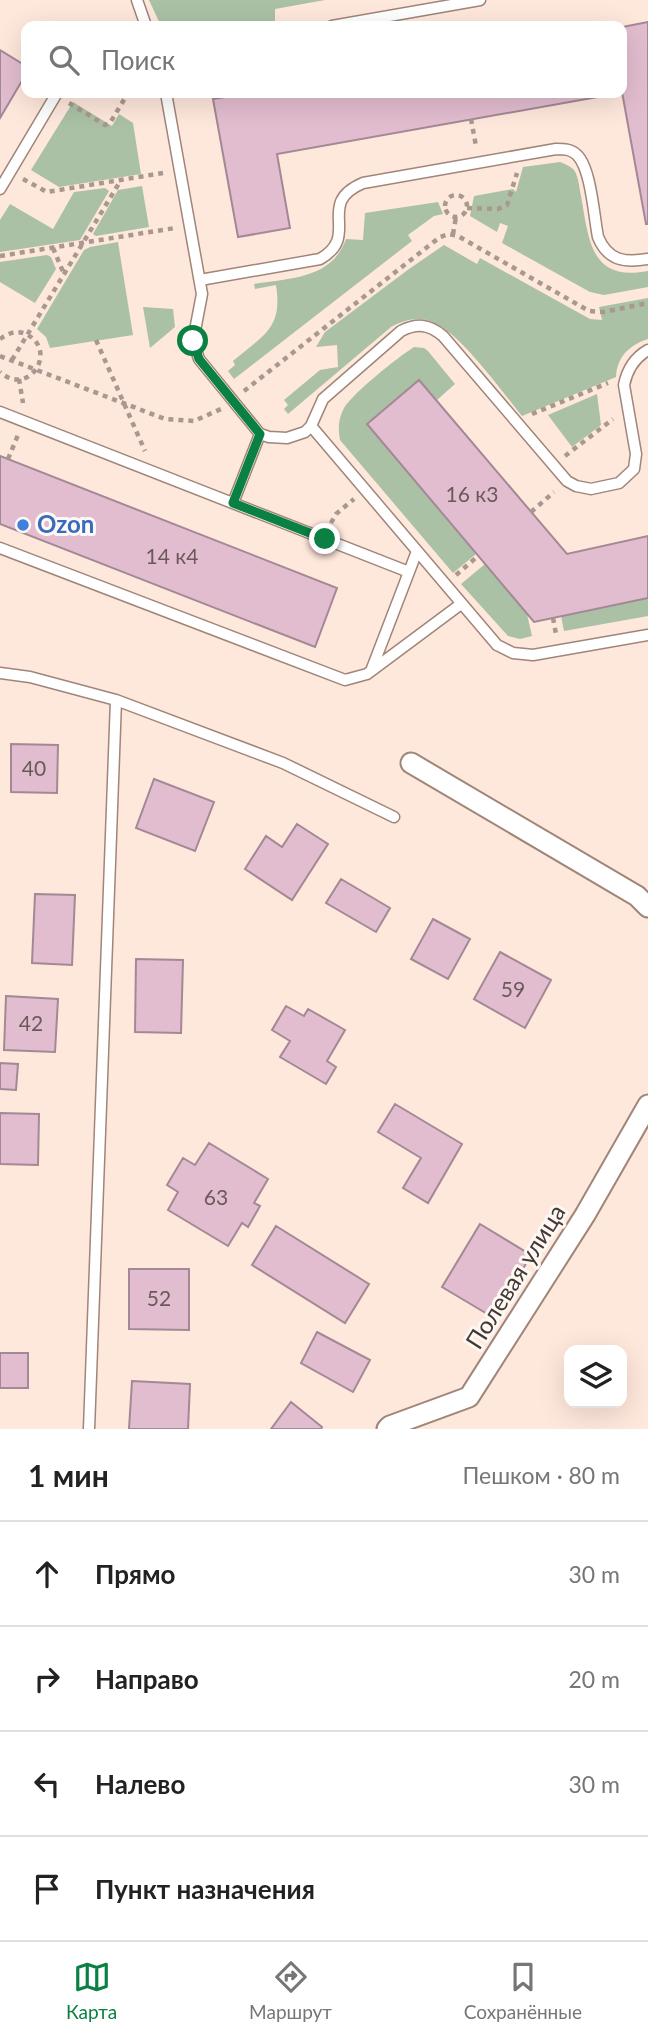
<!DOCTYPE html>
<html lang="ru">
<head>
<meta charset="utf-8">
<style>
  body { margin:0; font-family:Lato,sans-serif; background:#f2f2f2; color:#222 }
  .controls { position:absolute; right:21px; bottom:21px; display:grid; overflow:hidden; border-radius:14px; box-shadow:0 7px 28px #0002 }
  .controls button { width:63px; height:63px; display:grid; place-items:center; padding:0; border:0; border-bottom:2px solid #e0e0e0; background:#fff; color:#222; font:35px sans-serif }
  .stop { position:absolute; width:21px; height:21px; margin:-16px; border:5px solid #0b8043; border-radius:50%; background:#fff }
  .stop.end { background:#0b8043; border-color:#fff; box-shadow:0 2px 7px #0008 }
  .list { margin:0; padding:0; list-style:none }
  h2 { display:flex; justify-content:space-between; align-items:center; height:91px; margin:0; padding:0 28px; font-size:30px }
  h2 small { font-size:23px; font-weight:400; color:#767676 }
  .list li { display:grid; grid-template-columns:46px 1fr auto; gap:21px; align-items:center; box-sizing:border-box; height:105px; padding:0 28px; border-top:2px solid #e0e0e0 }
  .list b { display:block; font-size:26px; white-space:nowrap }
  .list em { font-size:23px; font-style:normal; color:#767676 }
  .icon { flex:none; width:38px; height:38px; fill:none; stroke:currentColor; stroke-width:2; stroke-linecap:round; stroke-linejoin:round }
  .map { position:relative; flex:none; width:648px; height:1429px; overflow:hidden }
  .search { position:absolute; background:#fff; box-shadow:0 7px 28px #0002; left:21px; right:21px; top:21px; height:77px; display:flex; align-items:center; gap:18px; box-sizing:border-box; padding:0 24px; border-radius:14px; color:#767676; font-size:26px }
  .sheet { height:511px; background:#fff }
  nav { display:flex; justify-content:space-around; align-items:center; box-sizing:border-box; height:98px; border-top:2px solid #e0e0e0; background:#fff; font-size:19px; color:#767676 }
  nav a { display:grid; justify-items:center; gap:4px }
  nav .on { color:#0b8043 }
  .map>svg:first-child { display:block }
  .green { fill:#aac1a5 }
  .building { fill:#e2bdcf; stroke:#a38895; stroke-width:2 }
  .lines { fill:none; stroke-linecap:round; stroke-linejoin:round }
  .lane-casing { stroke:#a08578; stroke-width:13 }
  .street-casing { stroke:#a08578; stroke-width:23 }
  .path { stroke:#a9988f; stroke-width:4.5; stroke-dasharray:5 5; stroke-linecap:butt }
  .lane { stroke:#fff; stroke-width:10 }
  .street { stroke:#fff; stroke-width:19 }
  .route { stroke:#0b8043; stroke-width:9 }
  .shop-dot { fill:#3f7fe0; stroke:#fef8f5; stroke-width:2.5 }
  .labels { text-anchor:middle; stroke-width:6; stroke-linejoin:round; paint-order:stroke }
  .number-label { font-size:21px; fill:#6b5959 }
  .shop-label { font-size:24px; font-weight:bold; fill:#366cbe; stroke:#fef8f5; text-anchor:start }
  .street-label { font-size:24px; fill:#433832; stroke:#fef8f5 }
</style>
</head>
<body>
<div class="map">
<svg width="648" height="1429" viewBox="0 0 648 1429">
  <rect width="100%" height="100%" fill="#fee7db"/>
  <path class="green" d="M149,0h176l-50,9v17h-114z
    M73,102l39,24 7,-12 14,9 8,51 -82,13 -28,-17z
    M560,162c5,2 10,4 14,8 5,7 5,18 7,26 8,44 9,86 67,75v16l-44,8 -14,-3 -88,-49 6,-17 -8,-3 -3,9 -27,-16 4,-20 39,-7 3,3 7,-25z
    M142,186l7,41 -53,9 -3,-2 25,-44z
    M105,188l4,3 -29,49 -80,12v-32l10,-16 43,25 21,-37z
    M438,202l5,12 -9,2 -26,19 4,6 -178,138 -6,-8 7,-6 -2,-4c30,-26 50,-32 43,-76l-21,4 -1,-5c36,-6 78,-5 92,-45l17,1 2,-27z
    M118,242l15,93 -83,13 -4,-11 -9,-8 47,-79 6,-3z
    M444,245l33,19 3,-6 110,61 12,1 -3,-13 49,-9v41c-19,6 -31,18 -32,38l-94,39c-20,-24 -66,-90 -95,-96 -12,-3 -25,1 -36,7l-103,87 -4,-5 4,-4 -4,-5 36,-30 18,-3 -1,-22 -21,2 9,-15 84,-63z
    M47,255l4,2 5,12 -21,34 -35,-21v-20z
    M143,307l30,2 2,18 -25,21z
    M414,347l10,1 4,3 27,33 -18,16 -18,-20 -52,45 109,129 -23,19 -113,-133c-2,-11 -2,-21 4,-32 9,-15 54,-51 70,-61z
    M597,394l4,31 -29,22 -24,-32z
    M485,564l42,50 5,22 -12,3 -12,-3 -47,-52z
    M648,598v18l-84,15 -3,-15z"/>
  <path class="building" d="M648,22v202h-2l-24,-132v-65z
    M0,50l26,16v8l-26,44z
    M249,93h371l-343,61 13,74 -52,9 -25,-138z
    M419,380l148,174 81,-18v62l-114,24 -167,-198z
    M0,456l337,132 -22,59 -315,-123z
    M11,744l47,1 -1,48 -46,-1z
    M154,779l60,23 -19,49 -59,-23z
    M297,824l31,20 -36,56 -47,-31 21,-33 16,11z
    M341,879l49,29 -14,24 -50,-29z
    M35,894l40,1 -3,70 -40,-2z
    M433,919l37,20 -22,40 -37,-20z
    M500,952l51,28 -26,48 -51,-29z
    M136,959l47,1 -2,73 -46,-1z
    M6,996l52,3 -3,53 -51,-2z
    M286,1006l18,10 4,-7 37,21 -18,31 9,6 -10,17 -46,-27 10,-16 -18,-11z
    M0,1063l18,1 -2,26 -16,-1z
    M395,1104l67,40 -34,59 -25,-15 18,-30 -43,-26z
    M0,1113l39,1 -1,51 -38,-1z
    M209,1143l59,36 -14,24 6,3 -12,21 -6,-4 -14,23 -60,-36 10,-18 -11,-7 16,-27 12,7z
    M480,1224l51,31 -37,63 -52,-31z
    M276,1226l93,58 -24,39 -93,-58z
    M129,1269h60v61l-60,-1z
    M317,1332l53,28 -17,32 -52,-29z
    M0,1353h28v35h-28z
    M132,1381l58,3 -2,45h-59z
    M291,1402l31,25 -1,2h-50z"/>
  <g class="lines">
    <defs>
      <path id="lane" d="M137,0l9,26
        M332,26l148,-26
        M166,93l36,201 -9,47 6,18 61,75 9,3 18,1 18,-6 6,-6 12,-27 78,-68c16,-8 28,-7 42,5l124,145 9,5 15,3 28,-6 15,-14 2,-15 -12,-69c3,-15 10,-27 24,-35
        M0,189l57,-96
        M200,280l120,-21c42,-24 -6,-55 43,-76l193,-34c8,0 15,0 21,6 14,13 17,62 21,82 10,24 27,26 50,22
        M0,412l409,160 -38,99
        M311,426l186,219 16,8 20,2 115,-20
        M233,503l27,-69
        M0,548l345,132 22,-6 94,-70
        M409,572l8,-21
        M0,673l30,4 86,23 167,63 111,54
        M89,1429l27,-729"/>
      <path id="street" d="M411,763l226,133 11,11
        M387,1429l3,-3 79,-29 116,-182 63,-110"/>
    </defs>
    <use href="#lane" class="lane-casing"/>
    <use href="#street" class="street-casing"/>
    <path class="path" d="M69,103l36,22 5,-2 18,-30
      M471,119l5,27
      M23,179l24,13 116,-19
      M445 206a11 11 0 1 1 22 0a11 11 0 1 1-22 0Z
      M467,208l31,1 9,-4 10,-32
      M453,234l3,-17
      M53,248l11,26
      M0,256l175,-28
      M0,339c8,-6 17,-9 26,-5 33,16 3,64 -26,38
      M96,340l49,111
      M0,356l165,63 29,2 27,-12
      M12,360l109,-180
      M19,379l4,24
      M244,391l196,-154 9,-3 9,2 131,75 15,1 44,-9
      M532,414l76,-31
      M565,456l48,-37
      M8,459l10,-24
      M531,512l23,-20
      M331,523l5,-9 18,-15
      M456,575l22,-19
      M553,618l3,16"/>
    <use href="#lane" class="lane"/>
    <use href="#street" class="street"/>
  </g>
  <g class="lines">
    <path class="route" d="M193,341l6,18 61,75 -27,69 92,36"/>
  </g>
  <circle class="shop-dot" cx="23" cy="525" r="7"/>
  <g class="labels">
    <g class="number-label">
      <text x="472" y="502">16 к3</text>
      <text x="172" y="564">14 к4</text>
      <text x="34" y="776">40</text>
      <text x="513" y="997">59</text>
      <text x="31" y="1031">42</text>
      <text x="216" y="1205">63</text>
      <text x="159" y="1306">52</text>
    </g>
    <g class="shop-label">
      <text x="37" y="533">Ozon</text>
    </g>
    <g class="street-label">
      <text transform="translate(516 1277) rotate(-58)" y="8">Полевая улица</text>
    </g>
  </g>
</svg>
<div class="controls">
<button><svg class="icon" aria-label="layers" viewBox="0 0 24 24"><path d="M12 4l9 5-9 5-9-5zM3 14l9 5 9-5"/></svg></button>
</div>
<div class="stop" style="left:193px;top:341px"></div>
<div class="stop end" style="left:325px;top:539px"></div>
<div class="search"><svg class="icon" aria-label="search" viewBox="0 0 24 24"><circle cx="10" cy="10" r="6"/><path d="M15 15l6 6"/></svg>Поиск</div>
</div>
<section class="sheet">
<h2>1 мин<small>Пешком · 80 m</small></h2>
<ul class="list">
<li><svg class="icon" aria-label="ahead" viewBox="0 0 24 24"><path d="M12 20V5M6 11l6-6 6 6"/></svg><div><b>Прямо</b></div><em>30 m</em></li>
<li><svg class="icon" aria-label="right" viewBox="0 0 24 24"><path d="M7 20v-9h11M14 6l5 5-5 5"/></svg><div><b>Направо</b></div><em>20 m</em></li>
<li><svg class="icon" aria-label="left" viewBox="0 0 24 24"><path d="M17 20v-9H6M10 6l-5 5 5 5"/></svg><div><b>Налево</b></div><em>30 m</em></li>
<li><svg class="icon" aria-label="arrive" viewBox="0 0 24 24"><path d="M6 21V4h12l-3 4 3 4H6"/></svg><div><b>Пункт назначения</b></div></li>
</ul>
</section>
<nav>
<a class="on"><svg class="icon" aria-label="map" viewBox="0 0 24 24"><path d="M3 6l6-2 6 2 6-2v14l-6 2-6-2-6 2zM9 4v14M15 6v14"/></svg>Карта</a>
<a><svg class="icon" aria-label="directions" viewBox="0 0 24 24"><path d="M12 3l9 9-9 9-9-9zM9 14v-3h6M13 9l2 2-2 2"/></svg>Маршрут</a>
<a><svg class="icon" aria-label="saved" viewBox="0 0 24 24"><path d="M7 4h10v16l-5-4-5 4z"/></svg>Сохранённые</a>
</nav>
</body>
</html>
